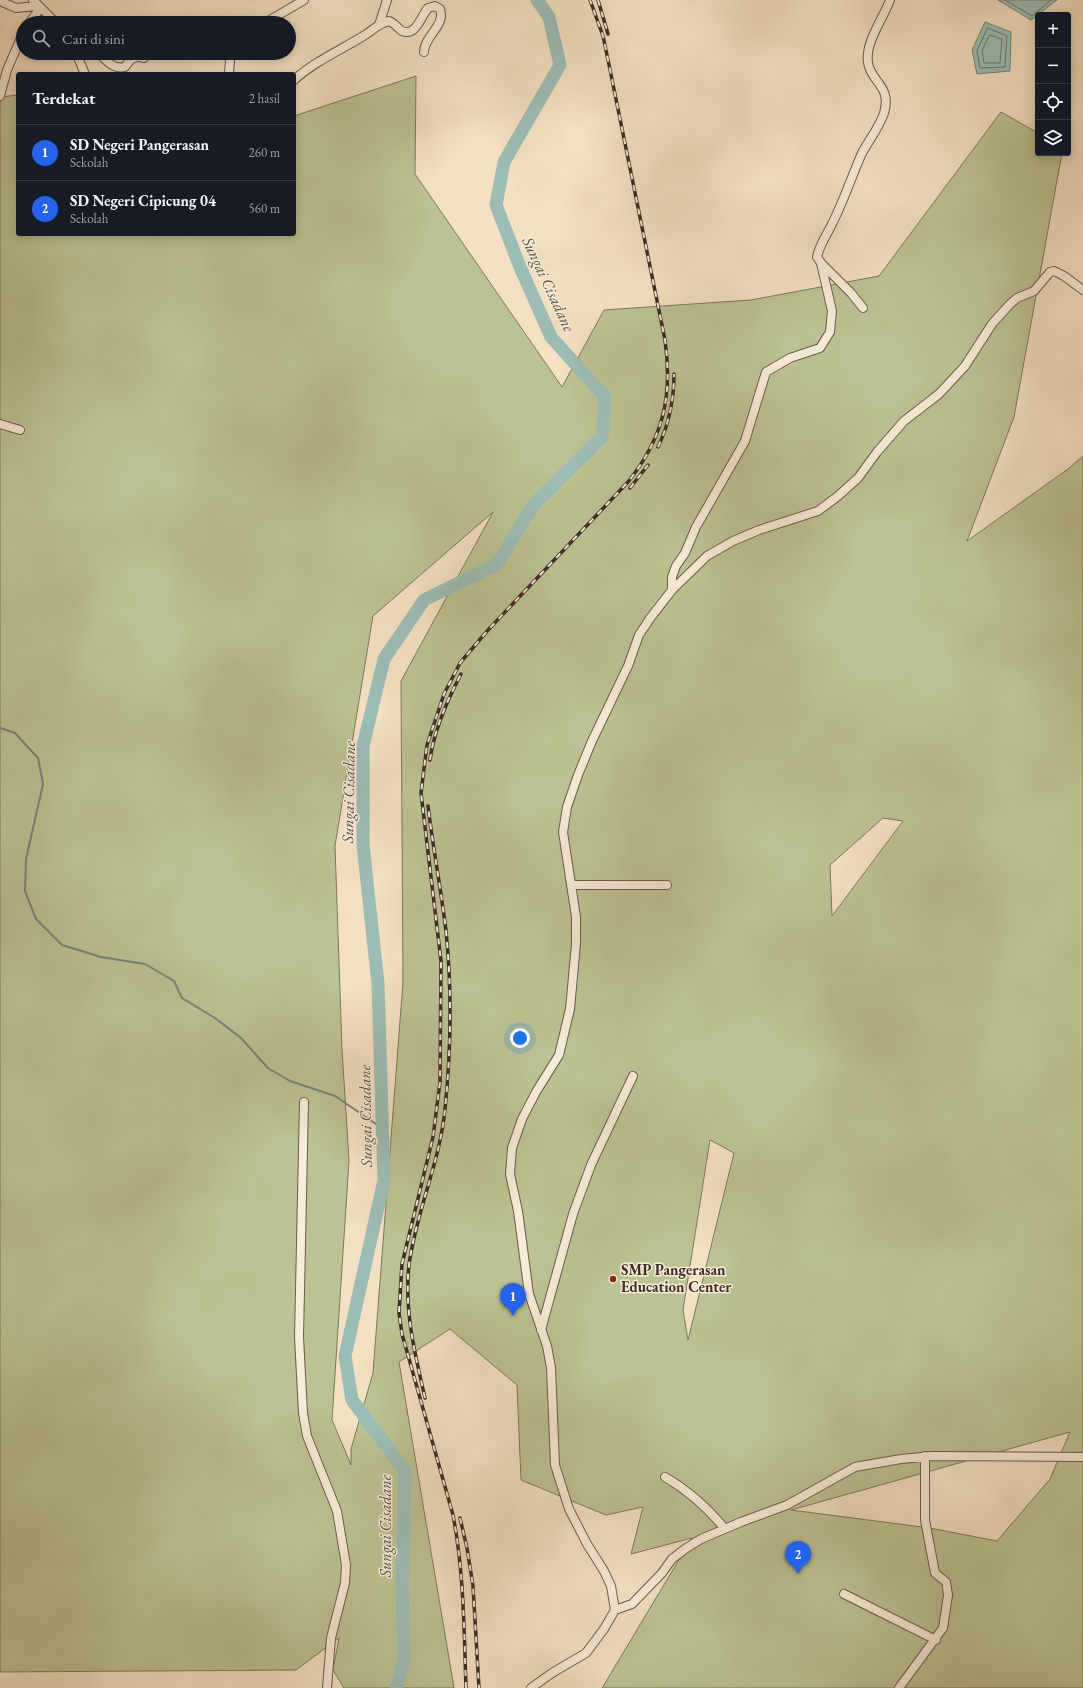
<!DOCTYPE html>
<html lang="id">
<head>
<meta charset="utf-8">
<style>
  body { margin:0; font-family:"EB Garamond",serif; background:#242831; color:#f1f3f6 }
  .controls { position:absolute; right:12px; top:12px; display:grid; overflow:hidden; border-radius:4px; box-shadow:0 2px 10px #0003 }
  .controls button { width:36px; height:36px; display:grid; place-items:center; padding:0; border:0; border-bottom:1px solid #363941; background:#171b24; color:#f1f3f6; font:20px sans-serif }
  .you { position:absolute; left:520px; top:1038px; width:14px; height:14px; margin:-10px; border:3px solid #fff; border-radius:50%; background:#1a73e8; box-shadow:0 0 0 6px #1a73e833 }
  .badge { display:grid; place-items:center; width:26px; height:26px; border-radius:50%; background:#2563eb; color:#fff; font-size:13px; font-weight:700 }
  .pin { position:absolute; translate:-50% -33px; filter:drop-shadow(0 1px 2px #0008) }
  .pin::after { content:''; position:absolute; top:21px; width:14px; height:12px; background:inherit; clip-path:polygon(0 0,100% 0,50% 100%) }
  .list { margin:0; padding:0; list-style:none }
  h2 { display:flex; justify-content:space-between; align-items:center; height:52px; margin:0; padding:0 16px; font-size:17px }
  h2 small { font-size:13px; font-weight:400; color:#9ea1a6 }
  .list li { display:grid; grid-template-columns:26px 1fr auto; gap:12px; align-items:center; box-sizing:border-box; height:56px; padding:0 16px; border-top:1px solid #363941 }
  .list b { display:block; font-size:15px; white-space:nowrap }
  .list p { margin:0; font-size:13px; white-space:nowrap; color:#9ea1a6 }
  .list em { font-size:13px; font-style:normal; color:#9ea1a6 }
  .icon { flex:none; width:22px; height:22px; fill:none; stroke:currentColor; stroke-width:2; stroke-linecap:round; stroke-linejoin:round }
  .map { position:relative; flex:none; width:1083px; height:1688px; overflow:hidden }
  .search { position:absolute; background:#171b24; box-shadow:0 2px 10px #0003; left:16px; top:16px; width:280px; height:44px; display:flex; align-items:center; gap:10px; box-sizing:border-box; padding:0 14px; border-radius:22px; color:#9ea1a6; font-size:15px }
  .panel { position:absolute; background:#171b24; box-shadow:0 2px 10px #0003; left:16px; top:72px; width:280px; height:164px; border-radius:4px }
  .map>svg:first-child { display:block }
  .green { fill:#bcc293; stroke:#7c785c; fill-rule:evenodd }
  .water { fill:#9cbdb5; stroke:#76837c }
  .lines { fill:none; stroke-linecap:round; stroke-linejoin:round }
  .shore { stroke:#6c756e; stroke-width:1 }
  .stream { stroke:#76837c; stroke-width:2 }
  .river { stroke:#9cbdb5; stroke-width:13 }
  .street-casing { stroke:#6b5a4d; stroke-width:10 }
  .street { stroke:#f8ebd7; stroke-width:8 }
  .rail-casing { stroke:#3d2d26; stroke-width:3.5 }
  .rail { stroke:#f8ebd7; stroke-width:2; stroke-dasharray:6; stroke-linecap:butt }
  .poi-dot { fill:#8f2418; stroke:#f8ebd7; stroke-width:1.5 }
  .labels { text-anchor:middle; stroke-width:3; stroke-linejoin:round; paint-order:stroke }
  .poi-label { font-size:15px; font-weight:bold; fill:#3d2d26; stroke:#f8ebd7; text-anchor:start }
  .water-label { font-size:16px; font-style:italic; fill:#55514a; stroke:#f8ebd7 }
</style>
</head>
<body>
<div class="map">
<svg width="1083" height="1688" viewBox="0 0 1083 1688">
  <rect width="100%" height="100%" fill="#f4e0c2"/>
  <filter id="stains"><feTurbulence type="fractalNoise" baseFrequency=".005" numOctaves="4"/><feColorMatrix values="0 0 0 0 .2 0 0 0 0 .09 0 0 0 0 .02 0 0 0 .5 -.17"/></filter>
  <radialGradient id="worn" r=".72"><stop offset=".6" stop-color="#630" stop-opacity="0"/><stop offset="1" stop-color="#630" stop-opacity=".3"/></radialGradient>
  <path class="green" d="M416,76l-1,98 147,213 42,-77 147,-10 128,-24 122,-164 37,21v20h24l-48,264 -47,124 101,-72 15,-13v1232h-481l90,-150 -61,16 12,-47 -37,8 -85,-35 -4,-95 -67,-56 -51,33 55,326h-110l-11,-18 6,-32 -43,32 -296,2v-1575l18,-2v139h276v-118zM493,512l-92,169 2,301 -30,391 -22,76v16l-19,-45 17,-259 -7,-112 -7,-203 38,-230zM883,818l20,3 -71,95 -2,-51zM710,1140l24,13 -46,187 -5,-30zM1070,1432l-20,47 -53,62 -67,-13 -139,-18z"/>
  <path class="water" d="M998,0h59l-26,20z
    M985,22l26,10 -1,39 -33,3 -5,-24z"/>
  <g class="lines">
    <path class="shore" d="M1005,0l27,16 19,-16
      M988,28l19,8 -2,31 -25,1 -3,-17z
      M990,35l12,4 -2,24h-16l-2,-12z"/>
    <path class="stream" d="M0,728l15,5 23,25 5,26 -17,75 -1,32 11,28 26,26 39,12 44,7 29,17 8,17 33,20 26,20 27,30 22,13 45,15 47,32"/>
    <path class="river" d="M396,1688l8,-28 -2,-71 3,-118 -53,-71 -7,-44 39,-176 -6,-196 -15,-139v-99l21,-87 40,-59 73,-36 37,-60 68,-67 3,-40 -54,-60 -31,-70 -24,-62 8,-43 56,-97 -11,-48 -12,-17"/>
    <defs>
      <path id="street" d="M33,0l23,23
        M0,1l16,7 21,-2
        M29,23l11,-14
        M265,23l39,-23
        M379,25l8,-25
        M76,53l9,21
        M99,53c6,7 15,17 26,14 5,-8 10,-12 19,-9
        M226,53l4,7 -1,14
        M294,80c21,-19 47,-30 71,-45 8,-5 14,-12 24,-14 6,2 8,7 13,10 14,6 19,-15 26,-23l7,-2 5,3c6,17 -16,27 -16,43
        M0,96l7,-26 16,-37
        M863,308l-12,-15 -30,-30 -4,-6c2,-11 9,-21 14,-31 12,-23 20,-48 31,-73 7,-13 17,-25 22,-40 8,-27 -13,-31 -16,-50 -3,-21 15,-44 22,-63
        M0,424l20,6
        M672,590v-13l4,-11 9,-13 11,-26 49,-86 21,-69 24,-14 30,-10 10,-16 2,-21 -11,-48
        M572,885h95
        M304,1102l-5,235 4,76 4,23 30,75 9,54 -1,18 -14,55 -4,50
        M541,1330l32,-116 18,-49 42,-89
        M665,1477c24,14 42,30 60,52
        M844,1594l92,46
        M615,1610l17,-6 30,-31 10,-14 13,-10 16,-10 40,-17 46,-17 68,-38 46,-8 31,-3 151,1
        M531,1688l21,-15 34,-20 18,-24 11,-19 -4,-24 -7,-15 -17,-27 -18,-35 -14,-44 -4,-97 -4,-22 -18,-52 -11,-83 -8,-37 2,-26 10,-29 14,-27 23,-37 11,-46 6,-65v-27l-13,-85 4,-25 11,-32 14,-34 36,-75 11,-31 12,-18 21,-27 35,-34 26,-15 26,-11 59,-19 20,-15 20,-18 19,-26 27,-31 35,-27 26,-28 27,-42 18,-20 7,-6 17,-7 16,-19 4,-1 10,5 19,14
        M899,1688l44,-60 5,-33 -2,-13 -11,-9 -10,-53v-64"/>
    </defs>
    <use href="#street" class="street-casing"/>
    <use href="#street" class="street"/>
    <defs>
      <path id="rail" d="M598,0l10,34
        M658,447c11,-23 16,-48 16,-73
        M630,488l18,-23
        M430,760c4,-30 17,-59 31,-86
        M425,1398c-10,-44 -21,-87 -16,-133 7,-53 31,-103 36,-156 6,-58 7,-119 1,-178 -5,-42 -13,-83 -18,-125
        M460,1518l7,30 6,38 6,102
        M466,1688c-2,-58 -2,-116 -13,-173l-51,-181 -3,-21 3,-49 31,-127 7,-55 1,-121 -20,-168 6,-48 17,-51 16,-31 28,-33 140,-148c35,-44 45,-85 37,-142l-58,-285 -4,-19 -13,-36"/>
    </defs>
    <use href="#rail" class="rail-casing"/>
    <use href="#rail" class="rail"/>
  </g>
  <circle class="poi-dot" cx="613" cy="1279" r="4"/>
  <g class="labels">
    <g class="poi-label">
      <text x="621" y="1275">SMP Pangerasan<tspan x="621" dy="17">Education Center</tspan></text>
    </g>
    <g class="water-label">
      <text transform="translate(549 284) rotate(65)" y="6">Sungai Cisadane</text>
      <text transform="translate(348 792) rotate(-89)" y="6">Sungai Cisadane</text>
      <text transform="translate(365 1116) rotate(-91)" y="6">Sungai Cisadane</text>
      <text transform="translate(385 1526) rotate(-90)" y="6">Sungai Cisadane</text>
    </g>
  </g>
  <rect width="100%" height="100%" filter="url(#stains)"/>
  <rect width="100%" height="100%" fill="url(#worn)"/>
</svg>
<div class="controls">
<button>+</button>
<button>−</button>
<button><svg class="icon" aria-label="locate" viewBox="0 0 24 24"><circle cx="12" cy="12" r="6"/><path d="M12 2v4M12 18v4M2 12h4M18 12h4"/></svg></button>
<button><svg class="icon" aria-label="layers" viewBox="0 0 24 24"><path d="M12 4l9 5-9 5-9-5zM3 14l9 5 9-5"/></svg></button>
</div>
<div class="you"></div>
<div class="pin badge" style="left:513px;top:1316px">1</div>
<div class="pin badge" style="left:798px;top:1574px">2</div>
<div class="search"><svg class="icon" aria-label="search" viewBox="0 0 24 24"><circle cx="10" cy="10" r="6"/><path d="M15 15l6 6"/></svg>Cari di sini</div>
<section class="panel">
<h2>Terdekat<small>2 hasil</small></h2>
<ul class="list">
<li><span class="badge">1</span><div><b>SD Negeri Pangerasan</b><p>Sekolah</p></div><em>260 m</em></li>
<li><span class="badge">2</span><div><b>SD Negeri Cipicung 04</b><p>Sekolah</p></div><em>560 m</em></li>
</ul>
</section>
</div>
</body>
</html>
